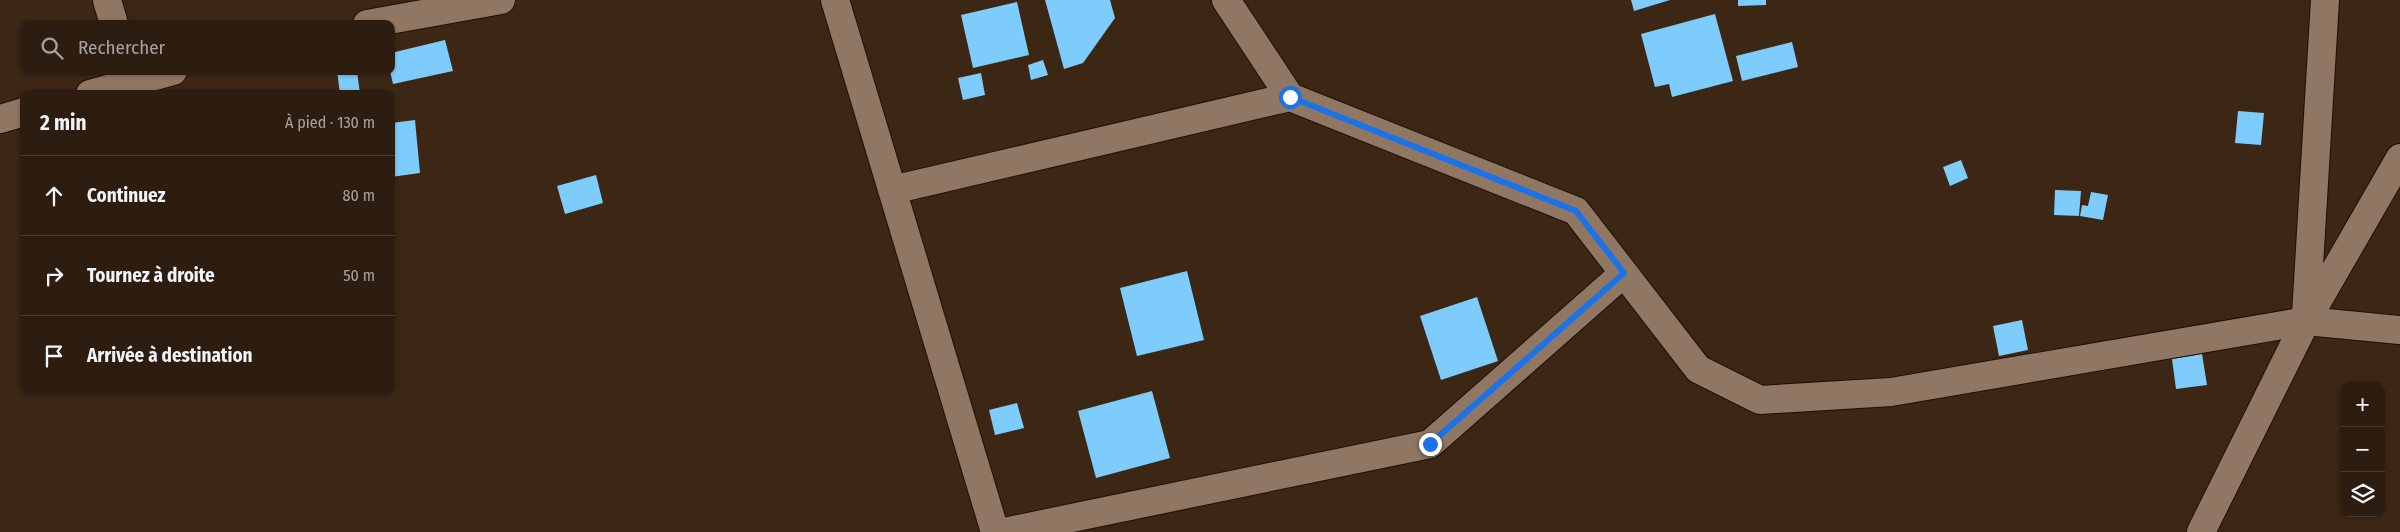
<!DOCTYPE html>
<html lang="fr">
<head>
<meta charset="utf-8">
<style>
  body { margin:0; font-family:"Fira Sans Condensed",sans-serif; background:#392a1e; color:#f1f3f6 }
  .controls { position:absolute; right:15px; bottom:15px; display:grid; overflow:hidden; border-radius:10px; box-shadow:0 1px 4px #0004 }
  .controls button { width:45px; height:45px; display:grid; place-items:center; padding:0; border:0; border-bottom:1px solid #483b30; background:#2d1d10; color:#f1f3f6; font:25px sans-serif }
  .stop { position:absolute; width:15px; height:15px; margin:-11px; border:4px solid #1a73e8; border-radius:50%; background:#fff }
  .stop.end { background:#1a73e8; border-color:#fff; box-shadow:0 1px 5px #0008 }
  .list { margin:0; padding:0; list-style:none }
  h2 { display:flex; justify-content:space-between; align-items:center; height:65px; margin:0; padding:0 20px; font-size:21px }
  h2 small { font-size:16px; font-weight:400; color:#a7a29f }
  .list li { display:grid; grid-template-columns:32px 1fr auto; gap:15px; align-items:center; box-sizing:border-box; height:80px; padding:0 20px; border-top:1px solid #483b30 }
  .list b { display:block; font-size:19px; white-space:nowrap }
  .list em { font-size:16px; font-style:normal; color:#a7a29f }
  .icon { flex:none; width:28px; height:28px; fill:none; stroke:currentColor; stroke-width:2; stroke-linecap:round; stroke-linejoin:round }
  .map { position:relative; flex:none; width:2400px; height:532px; overflow:hidden }
  .search { position:absolute; background:#2d1d10; box-shadow:0 1px 4px #0004; left:20px; top:20px; width:375px; height:55px; display:flex; align-items:center; gap:12px; box-sizing:border-box; padding:0 18px; border-radius:10px; color:#a7a29f; font-size:19px }
  .panel { position:absolute; background:#2d1d10; box-shadow:0 1px 4px #0004; left:20px; top:90px; width:375px; height:305px; border-radius:10px }
  .map>svg:first-child { display:block }
  .building { fill:#7eccfb }
  .lines { fill:none; stroke-linecap:round; stroke-linejoin:round }
  .minor-casing { stroke:#221001; stroke-width:30 }
  .tertiary-casing { stroke:#221001; stroke-width:30 }
  .minor { stroke:#907763; stroke-width:28 }
  .tertiary { stroke:#907763; stroke-width:28 }
  .route { stroke:#1a73e8; stroke-width:6 }
</style>
</head>
<body>
<div class="map">
<svg width="2400" height="532" viewBox="0 0 2400 532">
  <rect width="100%" height="100%" fill="#3c2715"/>
  <path class="building" d="M1045,0h65l5,18 -32,45 -19,6z
    M1631,0h39l-36,11z
    M1738,0h28v5l-28,1z
    M1017,2l12,53 -56,13 -12,-53z
    M1715,14l18,67 -61,16 -3,-13 -14,3 -14,-53z
    M445,40l8,31 -60,13 -3,-13 1,-18z
    M1792,42l6,25 -56,14 -6,-25z
    M1043,60l5,15 -17,5 -3,-15z
    M337,71h20l3,23h-20z
    M981,73l4,22 -22,5 -5,-22z
    M2238,111l26,2 -3,32 -26,-2z
    M415,120l5,53 -29,4v-54z
    M1961,160l7,18 -18,8 -7,-19z
    M596,175l7,28 -38,11 -8,-28z
    M2055,190l26,1 -2,25 -25,-1z
    M2091,192l17,3 -5,25 -23,-4 2,-11 6,1z
    M1187,271l17,69 -67,16 -17,-68z
    M1477,297l21,64 -57,19 -21,-64z
    M2022,320l6,30 -29,6 -6,-30z
    M2202,354l5,31 -31,4 -4,-30z
    M1152,391l18,67 -74,20 -18,-67z
    M1017,403l7,25 -29,7 -6,-25z"/>
  <g class="lines">
    <defs>
      <path id="minor" d="M107,0l7,24
        M835,0l160,532
        M1226,0l64,97 286,114 122,158 62,31 131,-8 415,-71 94,9
        M367,24l134,-24
        M90,94l83,-23
        M0,119l24,-7
        M892,190l398,-93
        M1004,532l426,-88 194,-171"/>
      <path id="tertiary" d="M2306,315l19,-315
        M2201,532l105,-211 94,-163"/>
    </defs>
    <use href="#minor" class="minor-casing"/>
    <use href="#tertiary" class="tertiary-casing"/>
    <use href="#minor" class="minor"/>
    <use href="#tertiary" class="tertiary"/>
  </g>
  <g class="lines">
    <path class="route" d="M1290,97l286,114 48,62 -194,171"/>
  </g>
</svg>
<div class="controls">
<button>+</button>
<button>−</button>
<button><svg class="icon" aria-label="layers" viewBox="0 0 24 24"><path d="M12 4l9 5-9 5-9-5zM3 14l9 5 9-5"/></svg></button>
</div>
<div class="stop" style="left:1290px;top:97px"></div>
<div class="stop end" style="left:1430px;top:444px"></div>
<div class="search"><svg class="icon" aria-label="search" viewBox="0 0 24 24"><circle cx="10" cy="10" r="6"/><path d="M15 15l6 6"/></svg>Rechercher</div>
<section class="panel">
<h2>2 min<small>À pied · 130 m</small></h2>
<ul class="list">
<li><svg class="icon" aria-label="ahead" viewBox="0 0 24 24"><path d="M12 20V5M6 11l6-6 6 6"/></svg><div><b>Continuez</b></div><em>80 m</em></li>
<li><svg class="icon" aria-label="right" viewBox="0 0 24 24"><path d="M7 20v-9h11M14 6l5 5-5 5"/></svg><div><b>Tournez à droite</b></div><em>50 m</em></li>
<li><svg class="icon" aria-label="arrive" viewBox="0 0 24 24"><path d="M6 21V4h12l-3 4 3 4H6"/></svg><div><b>Arrivée à destination</b></div></li>
</ul>
</section>
</div>
</body>
</html>
